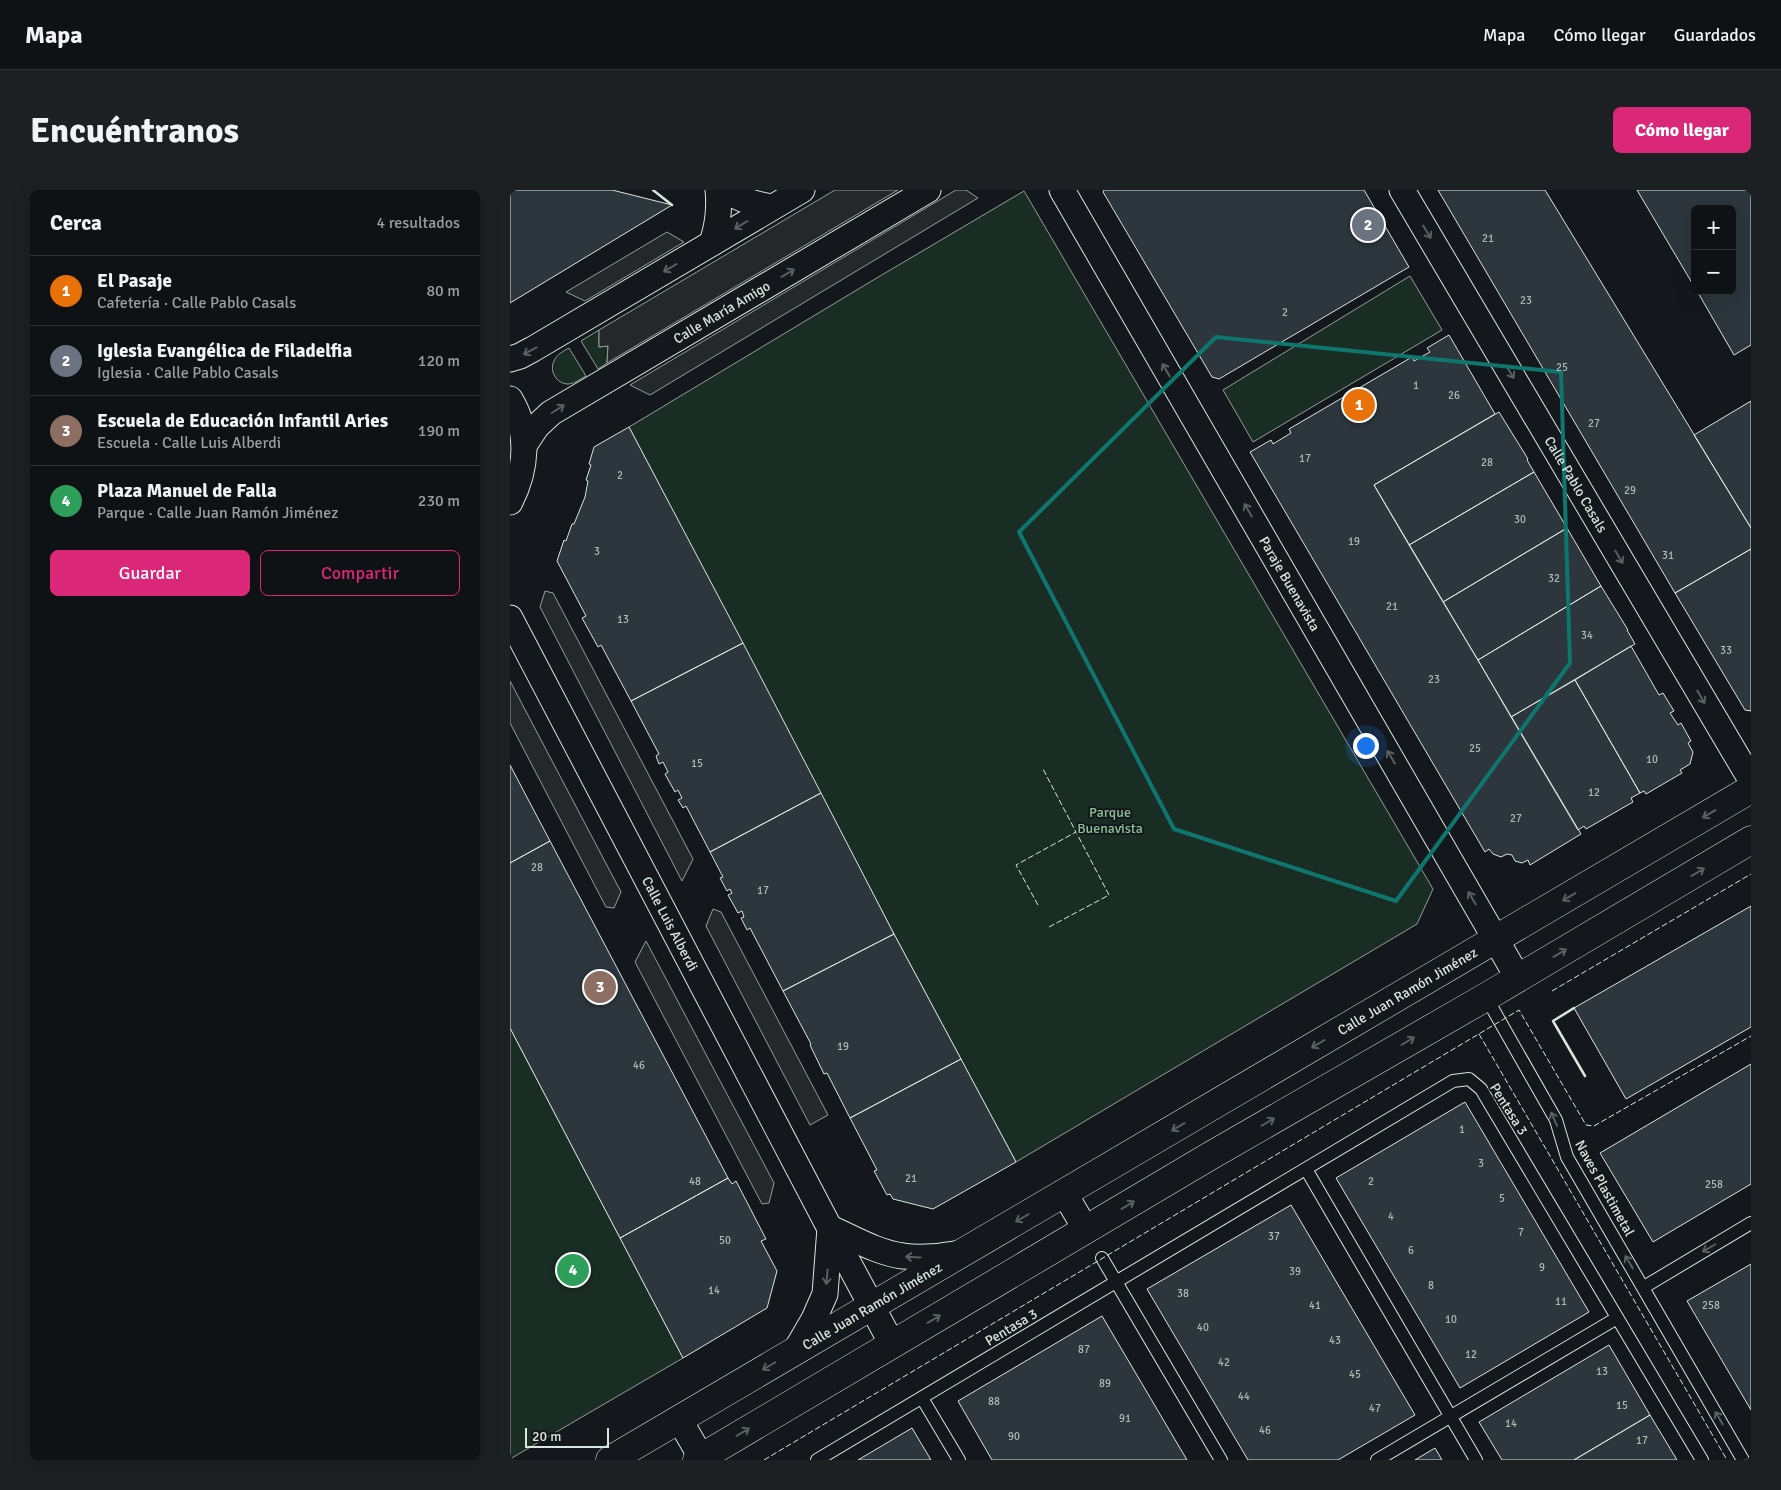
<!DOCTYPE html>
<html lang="es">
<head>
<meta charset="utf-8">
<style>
  body { margin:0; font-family:Signika,sans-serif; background:#1d2022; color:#f1f3f6 }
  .controls { position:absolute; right:15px; top:15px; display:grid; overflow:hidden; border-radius:8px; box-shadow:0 5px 20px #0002 }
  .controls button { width:45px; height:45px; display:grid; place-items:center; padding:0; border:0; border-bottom:1px solid #2f3234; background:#0f1215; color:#f1f3f6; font:25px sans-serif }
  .scale { position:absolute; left:15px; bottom:12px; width:84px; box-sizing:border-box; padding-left:5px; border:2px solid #d8e6dc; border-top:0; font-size:14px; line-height:18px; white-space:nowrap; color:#d8e6dc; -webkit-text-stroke:4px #14181c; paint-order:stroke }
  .you { position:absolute; left:855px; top:555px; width:18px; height:18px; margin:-12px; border:4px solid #fff; border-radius:50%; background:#1a73e8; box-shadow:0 0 0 8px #1a73e833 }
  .badge { display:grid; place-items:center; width:32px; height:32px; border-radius:50%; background:#db2777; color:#fff; font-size:16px; font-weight:700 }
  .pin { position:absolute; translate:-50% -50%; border:2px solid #fff; box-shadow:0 1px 5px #0006 }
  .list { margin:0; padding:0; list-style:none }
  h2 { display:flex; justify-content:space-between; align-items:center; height:65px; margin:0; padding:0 20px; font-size:21px }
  h2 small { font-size:16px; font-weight:400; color:#9b9ea0 }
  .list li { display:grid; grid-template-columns:32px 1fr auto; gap:15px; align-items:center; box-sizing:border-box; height:70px; padding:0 20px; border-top:1px solid #2f3234 }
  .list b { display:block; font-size:19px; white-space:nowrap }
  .list p { margin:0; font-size:16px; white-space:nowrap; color:#9b9ea0 }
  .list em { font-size:16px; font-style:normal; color:#9b9ea0 }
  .actions { display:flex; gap:10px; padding:15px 20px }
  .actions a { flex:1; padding:11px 0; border:1px solid #db2777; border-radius:8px; text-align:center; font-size:18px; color:#db2777 }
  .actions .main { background:#db2777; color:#fff }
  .map { position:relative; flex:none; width:1241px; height:1270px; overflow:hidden; border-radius:8px }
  header { display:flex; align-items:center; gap:30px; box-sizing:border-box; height:70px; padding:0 25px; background:#0f1215; border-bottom:1px solid #2f3234 }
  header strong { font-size:24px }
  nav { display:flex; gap:28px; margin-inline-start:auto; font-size:18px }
  .intro { display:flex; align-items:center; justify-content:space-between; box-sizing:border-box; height:120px; padding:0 30px }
  h1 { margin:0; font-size:35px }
  .button { padding:12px 22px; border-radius:8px; background:#db2777; color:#fff; font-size:18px; font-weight:700 }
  main { display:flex; gap:30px; padding:0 30px }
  aside { flex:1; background:#0f1215; border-radius:8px; box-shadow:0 5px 20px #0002 }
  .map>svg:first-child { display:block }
  .green { fill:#1a2d24; stroke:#939e99 }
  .parking { fill:#24282b; stroke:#939e99 }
  .building { fill:#2c363c; stroke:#d8e6dc }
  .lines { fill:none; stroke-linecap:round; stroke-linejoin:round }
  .lane-casing { stroke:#d8e6dc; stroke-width:14 }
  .street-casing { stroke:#d8e6dc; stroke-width:27 }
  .secondary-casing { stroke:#d8e6dc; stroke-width:29 }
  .lane { stroke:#14181c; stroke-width:12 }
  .street { stroke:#14181c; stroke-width:25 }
  .secondary { stroke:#14181c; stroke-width:28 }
  .fence { stroke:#d8e6dc; stroke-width:1; stroke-dasharray:6 2.5; stroke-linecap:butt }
  .wall { stroke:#d8e6dc; stroke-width:2.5 }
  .oneway { stroke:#59605f }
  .marked { fill:none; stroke:#0f766e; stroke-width:4; stroke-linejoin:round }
  .labels { text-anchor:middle; stroke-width:4; stroke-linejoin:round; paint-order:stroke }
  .number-label { font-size:11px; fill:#adbab4 }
  .street-label { font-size:14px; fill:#d8e6dc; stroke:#14181c }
  .park-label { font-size:14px; fill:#8ac095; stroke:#14181c }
</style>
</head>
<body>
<header>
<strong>Mapa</strong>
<nav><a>Mapa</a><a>Cómo llegar</a><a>Guardados</a></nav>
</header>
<div class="intro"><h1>Encuéntranos</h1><a class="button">Cómo llegar</a></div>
<main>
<aside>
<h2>Cerca<small>4 resultados</small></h2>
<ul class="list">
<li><span class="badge" style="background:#e8710a">1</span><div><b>El Pasaje</b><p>Cafetería · Calle Pablo Casals</p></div><em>80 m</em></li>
<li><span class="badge" style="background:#6b7280">2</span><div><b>Iglesia Evangélica de Filadelfia</b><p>Iglesia · Calle Pablo Casals</p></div><em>120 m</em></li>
<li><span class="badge" style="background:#8d6e63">3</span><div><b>Escuela de Educación Infantil Aries</b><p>Escuela · Calle Luis Alberdi</p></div><em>190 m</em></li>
<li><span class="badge" style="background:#2e9e5b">4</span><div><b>Plaza Manuel de Falla</b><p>Parque · Calle Juan Ramón Jiménez</p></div><em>230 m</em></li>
</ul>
<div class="actions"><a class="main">Guardar</a><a>Compartir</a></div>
</aside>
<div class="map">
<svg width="1241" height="1270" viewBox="0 0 1241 1270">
  <rect width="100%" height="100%" fill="#14181c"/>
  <path class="green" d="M514,1l409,698 -16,35 -401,238 -122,-228 -265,-507 246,-148z
    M900,86l32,54 -189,112 -30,-52z
    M89,140v17l9,-1 -1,17 -9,6 -17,-28z
    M59,158l17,28c-6,3 -12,8 -18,8 -12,0 -19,-14 -14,-23 3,-7 10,-10 15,-13z
    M0,838l173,330 -173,101z"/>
  <path class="parking" d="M325,0h63l-291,173 1,-17 -9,1v-17z
    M446,0h10l12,8 -328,197 -20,-10z
    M157,42l17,10 -99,59 -19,-9z
    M35,401l8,2 140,266 -11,22 -142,-274z
    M0,491l111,211 -7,16 -8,-1 -96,-184z
    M203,719l8,3 107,203 -18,10 -104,-199z
    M136,751l128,242 -5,20 -7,1 -127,-242z"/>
  <path class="building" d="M0,0h102l60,15 -162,98z
    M594,0h260l45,77 -190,112 -7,-2 -109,-185z
    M928,0h107l206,338v21l-76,44z
    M1127,0h114v155l-17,10 -37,-64h35v-82h-37v79z
    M939,145l46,79 -121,71 207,349 -51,31 -2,-5 -6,3 -7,-2 -3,-6 -5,-1 -6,3 -8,-3 -4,-5 -4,3 -235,-400 21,-12 2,4 18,-11 -2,-4 123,-72 2,4 16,-9 -3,-4z
    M1241,211v127l-57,-93z
    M989,222l29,47 -1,1 7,12 -125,73 -35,-60z
    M119,237l114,216 -112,58 -30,-56 -3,2 -16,-29 4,-2 -29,-55 7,-21 2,1 6,-17h2l11,-27 3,-16 -2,-1 5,-15 -2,-1 5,-17z
    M1024,282l33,56 -124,74 -34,-57z
    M1057,338l34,58 -123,74 -35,-58z
    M1241,359v162l-6,-1 -70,-117z
    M1091,396l27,44h-1l8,14 -124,73 -33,-57z
    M233,453l78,150 -111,59 -24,-46 -3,2 -5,-8 4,-2 -4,-8 -3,2 -10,-18 3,-2 -5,-10 -4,2 -3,-8 3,-2 -28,-53z
    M1121,456l28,49 4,-2 11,18 -4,2 8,12 3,-2 10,18 -3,2 5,9 -3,12 -10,6 2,3 -36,21 -2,-3 -4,2 -65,-113z
    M1065,490l65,113 -9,5 2,4 -47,27 -2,-3 -6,4 -67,-113z
    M0,575l40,76 -40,22z
    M311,603l73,141 -111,57 -33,-63 -3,2 -6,-12 3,-1 -2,-6 -4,2 -10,-18 4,-2 -2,-4 -3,2 -7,-13 3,-1 -13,-25z
    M40,651l178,337 -108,60 -110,-210v-165z
    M1241,716v121l-125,72 -52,-91z
    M384,744l67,125 -111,59 -23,-45 -3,1 -14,-29 1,-1 -28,-53z
    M451,869l55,103 -83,47 -40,-10 -3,-5 -3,1 -13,-24 3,-1 -27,-52z
    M1241,874v120l-98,58 -53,-89z
    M955,912l124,210 -129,76 -124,-210z
    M218,988l4,6 4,-3 30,58 -5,2 16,30 -10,37 -84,50 -63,-120z
    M781,1015l124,210 -77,45h-90l-101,-171z
    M1241,1074v146l-64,-109z
    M592,1126l85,144h-195l-34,-59z
    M1099,1155l41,70 -76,45h-72l-23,-38z
    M1140,1225l27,45h-103z
    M402,1238l19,32h-73z
    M925,1258l7,12h-27z"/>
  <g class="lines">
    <defs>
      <path id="lane" d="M976,807l70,123 11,37 176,303
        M796,979l170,291
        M592,1068l119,202
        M1134,1097l107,-64
        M412,1208l37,62
        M307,1270l636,-379 16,-2 12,10 221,371
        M867,1270l240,-142"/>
      <g id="street">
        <path d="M215,0c15,10 29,14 46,17"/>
        <path id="s1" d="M552,0l456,788"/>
        <path id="s2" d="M892,0l349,590"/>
        <path d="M202,53c6,-18 8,-34 6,-53"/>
        <path d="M0,169l10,-3 13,-7 269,-159"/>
        <path d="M0,209c20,33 17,70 0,103"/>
        <path id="s3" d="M15,254l12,-18 14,-13 377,-223"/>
        <path id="s4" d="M0,428l317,605 65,121"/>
        <path d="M555,1004l21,36"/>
        <path d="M320,1038c23,10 48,25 73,28 20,3 39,0 58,-3"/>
        <path d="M286,1160l18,-31 11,-25 5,-66"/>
        <path d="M169,1229l22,38"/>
      </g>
      <g id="secondary">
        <path id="s5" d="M100,1270l1141,-671"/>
        <path d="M187,1270l513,-304 276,-159 265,-157"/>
      </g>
    </defs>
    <use href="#lane" class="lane-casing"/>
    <use href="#street" class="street-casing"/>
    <use href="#secondary" class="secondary-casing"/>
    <use href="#lane" class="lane"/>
    <use href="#street" class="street"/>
    <use href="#secondary" class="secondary"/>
    <path class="fence" d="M528,715l-22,-40 60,-33 -33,-63
      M539,737l60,-32 -33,-63
      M1042,801l199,-117
      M969,844l248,426
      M254,1270l755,-450 67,115 8,1 157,-90"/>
    <path class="wall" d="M143,0l19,15
      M1064,818l-21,13 32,55"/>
  </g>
  <defs><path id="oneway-shaft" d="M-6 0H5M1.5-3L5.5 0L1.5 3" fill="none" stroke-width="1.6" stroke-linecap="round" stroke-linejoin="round" transform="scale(1.25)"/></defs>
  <g class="oneway">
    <use href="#oneway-shaft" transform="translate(231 35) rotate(149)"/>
    <use href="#oneway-shaft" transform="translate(917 42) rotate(59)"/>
    <use href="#oneway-shaft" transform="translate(160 78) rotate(149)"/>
    <use href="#oneway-shaft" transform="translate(278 83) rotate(-31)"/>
    <use href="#oneway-shaft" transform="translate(20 161) rotate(152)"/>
    <use href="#oneway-shaft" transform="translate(656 180) rotate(-120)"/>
    <use href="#oneway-shaft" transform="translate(1000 182) rotate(59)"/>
    <use href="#oneway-shaft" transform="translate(48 219) rotate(-32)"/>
    <use href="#oneway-shaft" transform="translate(738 320) rotate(-120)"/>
    <use href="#oneway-shaft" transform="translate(1109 367) rotate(60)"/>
    <use href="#oneway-shaft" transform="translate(1191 507) rotate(60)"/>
    <use href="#oneway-shaft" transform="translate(881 567) rotate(-120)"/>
    <use href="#oneway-shaft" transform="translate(1199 624) rotate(149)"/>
    <use href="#oneway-shaft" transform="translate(1188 682) rotate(-31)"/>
    <use href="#oneway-shaft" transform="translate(1059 707) rotate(149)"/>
    <use href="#oneway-shaft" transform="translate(962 708) rotate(-120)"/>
    <use href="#oneway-shaft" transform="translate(1050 763) rotate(-31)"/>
    <use href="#oneway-shaft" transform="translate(898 851) rotate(-30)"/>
    <use href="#oneway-shaft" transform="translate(808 854) rotate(149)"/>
    <use href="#oneway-shaft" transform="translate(1044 929) rotate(-114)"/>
    <use href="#oneway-shaft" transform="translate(758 932) rotate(-30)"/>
    <use href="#oneway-shaft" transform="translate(668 937) rotate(149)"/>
    <use href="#oneway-shaft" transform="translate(618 1015) rotate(-31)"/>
    <use href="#oneway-shaft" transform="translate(512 1028) rotate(150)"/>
    <use href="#oneway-shaft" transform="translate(1199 1058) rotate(150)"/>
    <use href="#oneway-shaft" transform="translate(403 1067) rotate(-177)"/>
    <use href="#oneway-shaft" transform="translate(1119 1072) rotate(-121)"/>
    <use href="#oneway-shaft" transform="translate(317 1087) rotate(95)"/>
    <use href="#oneway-shaft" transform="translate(424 1129) rotate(-31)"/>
    <use href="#oneway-shaft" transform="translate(259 1176) rotate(150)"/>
    <use href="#oneway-shaft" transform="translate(1209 1228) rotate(-120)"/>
    <use href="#oneway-shaft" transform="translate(233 1242) rotate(-31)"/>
  </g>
  <path class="marked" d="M706,147l345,35 9,291 -174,238 -222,-72 -155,-297z"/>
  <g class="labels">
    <g class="number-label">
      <text x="978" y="52">21</text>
      <text x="1016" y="114">23</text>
      <text x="775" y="126">2</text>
      <text x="1052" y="181">25</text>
      <text x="906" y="199">1</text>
      <text x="944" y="209">26</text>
      <text x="1084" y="237">27</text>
      <text x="795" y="272">17</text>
      <text x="977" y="276">28</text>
      <text x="110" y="289">2</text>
      <text x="1120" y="304">29</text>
      <text x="1010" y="333">30</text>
      <text x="844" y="355">19</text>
      <text x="87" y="365">3</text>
      <text x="1158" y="369">31</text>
      <text x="1044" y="392">32</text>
      <text x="882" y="420">21</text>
      <text x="113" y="433">13</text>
      <text x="1077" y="449">34</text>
      <text x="1216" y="464">33</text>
      <text x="924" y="493">23</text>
      <text x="965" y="562">25</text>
      <text x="1142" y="573">10</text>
      <text x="187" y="577">15</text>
      <text x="1084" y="606">12</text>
      <text x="1006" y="632">27</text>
      <text x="27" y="681">28</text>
      <text x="253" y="704">17</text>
      <text x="333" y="860">19</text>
      <text x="129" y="879">46</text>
      <text x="952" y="943">1</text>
      <text x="971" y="977">3</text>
      <text x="401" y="992">21</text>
      <text x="185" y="995">48</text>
      <text x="861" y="995">2</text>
      <text x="1204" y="998">258</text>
      <text x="992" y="1012">5</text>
      <text x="881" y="1030">4</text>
      <text x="1011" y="1046">7</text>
      <text x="764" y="1050">37</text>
      <text x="215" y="1054">50</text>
      <text x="901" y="1064">6</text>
      <text x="1032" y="1081">9</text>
      <text x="785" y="1085">39</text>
      <text x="921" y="1099">8</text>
      <text x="204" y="1104">14</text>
      <text x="673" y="1107">38</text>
      <text x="1051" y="1115">11</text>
      <text x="805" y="1119">41</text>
      <text x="1201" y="1119">258</text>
      <text x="941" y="1133">10</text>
      <text x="693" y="1141">40</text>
      <text x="825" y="1154">43</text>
      <text x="574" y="1163">87</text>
      <text x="961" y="1168">12</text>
      <text x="714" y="1176">42</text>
      <text x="1092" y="1185">13</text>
      <text x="845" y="1188">45</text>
      <text x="595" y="1197">89</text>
      <text x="734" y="1210">44</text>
      <text x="484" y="1215">88</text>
      <text x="1112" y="1219">15</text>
      <text x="865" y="1222">47</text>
      <text x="615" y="1232">91</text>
      <text x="1001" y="1237">14</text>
      <text x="755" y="1244">46</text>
      <text x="504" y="1250">90</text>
      <text x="1132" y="1254">17</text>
    </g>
    <g class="street-label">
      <text dy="5" stroke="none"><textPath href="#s3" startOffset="239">Calle María Amigo</textPath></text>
      <text dy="5" stroke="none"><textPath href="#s2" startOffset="342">Calle Pablo Casals</textPath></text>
      <text dy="5" stroke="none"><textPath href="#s1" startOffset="455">Paraje Buenavista</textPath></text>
      <text dy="5" stroke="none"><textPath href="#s4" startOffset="345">Calle Luis Alberdi</textPath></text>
      <text dy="5" stroke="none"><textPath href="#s5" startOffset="925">Calle Juan Ramón Jiménez</textPath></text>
      <text transform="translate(999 919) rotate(58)" y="5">Pentasa 3</text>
      <text transform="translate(1095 998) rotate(61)" y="5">Naves Plastimetal</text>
      <text dy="5" stroke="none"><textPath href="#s5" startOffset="304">Calle Juan Ramón Jiménez</textPath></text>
      <text transform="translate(501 1137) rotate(-31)" y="5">Pentasa 3</text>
    </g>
    <g class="park-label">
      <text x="600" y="627">Parque<tspan x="600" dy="16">Buenavista</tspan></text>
    </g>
  </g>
</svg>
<div class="controls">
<button>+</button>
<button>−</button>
</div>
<div class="scale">20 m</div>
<div class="you"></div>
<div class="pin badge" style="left:849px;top:215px;background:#e8710a">1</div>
<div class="pin badge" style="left:858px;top:35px;background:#6b7280">2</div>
<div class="pin badge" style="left:90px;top:797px;background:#8d6e63">3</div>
<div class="pin badge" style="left:63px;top:1080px;background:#2e9e5b">4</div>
</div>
</main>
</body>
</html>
